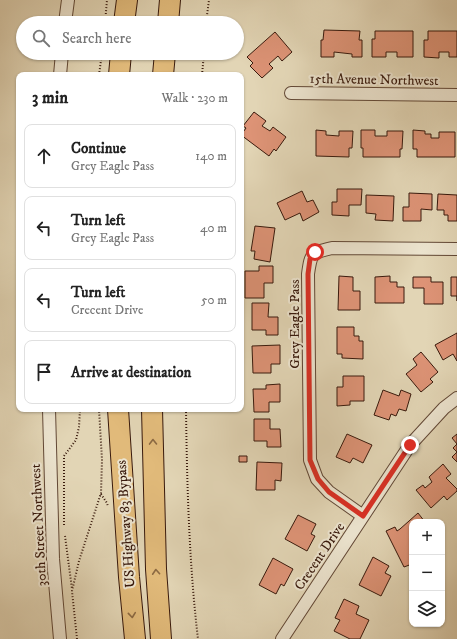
<!DOCTYPE html>
<html lang="en">
<head>
<meta charset="utf-8">
<style>
  body { margin:0; font-family:"IM FELL DW Pica",serif; background:#f6f6f6; color:#222 }
  .controls { position:absolute; right:12px; bottom:12px; display:grid; overflow:hidden; border-radius:8px; box-shadow:0 1px 3px #0004 }
  .controls button { width:36px; height:36px; display:grid; place-items:center; padding:0; border:0; border-bottom:1px solid #e0e0e0; background:#fff; color:#222; font:20px sans-serif }
  .stop { position:absolute; width:12px; height:12px; margin:-9px; border:3px solid #d93025; border-radius:50%; background:#fff }
  .stop.end { background:#d93025; border-color:#fff; box-shadow:0 1px 4px #0008 }
  .list { margin:0; padding:0; list-style:none }
  h2 { display:flex; justify-content:space-between; align-items:center; height:52px; margin:0; padding:0 16px; font-size:17px }
  h2 small { font-size:13px; font-weight:400; color:#767676 }
  .list li { display:grid; grid-template-columns:26px 1fr auto; gap:12px; align-items:center; box-sizing:border-box; height:64px; margin:0 8px 8px; padding:0 8px; border:1px solid #e0e0e0; border-radius:8px }
  .list b { display:block; font-size:15px; white-space:nowrap }
  .list p { margin:0; font-size:13px; white-space:nowrap; color:#767676 }
  .list em { font-size:13px; font-style:normal; color:#767676 }
  .icon { flex:none; width:22px; height:22px; fill:none; stroke:currentColor; stroke-width:2; stroke-linecap:round; stroke-linejoin:round }
  .map { position:relative; flex:none; width:457px; height:639px; overflow:hidden }
  .search { position:absolute; background:#fff; box-shadow:0 1px 3px #0004; left:16px; top:16px; width:228px; height:44px; display:flex; align-items:center; gap:10px; box-sizing:border-box; padding:0 14px; border-radius:22px; color:#767676; font-size:15px }
  .panel { position:absolute; background:#fff; box-shadow:0 1px 3px #0004; left:16px; top:72px; width:228px; height:340px; border-radius:8px }
  .map>svg:first-child { display:block }
  .building { fill:#dd9376; stroke:#38190c }
  .lines { fill:none; stroke-linecap:round; stroke-linejoin:round }
  .minor-casing { stroke:#624836; stroke-width:14 }
  .trunk-casing { stroke:#38190c; stroke-width:22 }
  .path { stroke:#38190c; stroke-width:2; stroke-dasharray:1 2; stroke-linecap:butt }
  .minor { stroke:#ece4cf; stroke-width:12 }
  .trunk { stroke:#e1ba7a; stroke-width:20 }
  .oneway { stroke:#8c6a43 }
  .route { stroke:#d93025; stroke-width:5 }
  .labels { text-anchor:middle; stroke-width:4; stroke-linejoin:round; paint-order:stroke }
  .street-label { font-size:14px; fill:#38190c; stroke:#ece4cf }
</style>
</head>
<body>
<div class="map">
<svg width="457" height="639" viewBox="0 0 457 639">
  <rect width="100%" height="100%" fill="#e2d5b5"/>
  <filter id="stains"><feTurbulence type="fractalNoise" baseFrequency=".005" numOctaves="4"/><feColorMatrix values="0 0 0 0 .2 0 0 0 0 .09 0 0 0 0 .02 0 0 0 .5 -.17"/></filter>
  <radialGradient id="worn" r=".72"><stop offset=".6" stop-color="#630" stop-opacity="0"/><stop offset="1" stop-color="#630" stop-opacity=".3"/></radialGradient>
  <path class="building" d="M324,30l36,1 -1,9h3v17h-10v-3l-18,-2v5h-13v-17h2z
    M375,31h38v26h-16v-5h-11v5h-14v-18h3z
    M428,31h29v26h-8v-5h-10v6l-15,-1v-17h4z
    M275,32l17,20 -10,9 -4,-5 -9,8 4,4 -11,10 -12,-12 3,-3 -6,-6z
    M254,112l12,9 -4,5 8,5 3,-4 13,10 -10,14 -2,-2 -5,7 -28,-21 5,-7 -3,-2z
    M316,130l10,1v4l13,1v-5h14l-1,17h-3v9l-33,-1z
    M361,130h14v6h12v-5h16l-1,18h-2v8h-37v-9h-2z
    M413,130l12,1v3h6v4h8v-6h16v25h-38v-8h-4z
    M337,189h25l-1,16h-12v11l-17,-1v-13h5z
    M302,191l5,11 6,-2 6,12 -16,9 -3,-8 -15,7 -8,-17z
    M409,193l23,1v16l-11,-1v12h-18v-14h6z
    M438,194l19,1v26h-9v-6h-4v-5h-7z
    M366,195l28,1 -1,25 -18,-1 1,-6 -10,-1z
    M255,226l20,2 -5,34 -16,-3 1,-8h-4z
    M259,266h14v17h-9v15h-19v-27h14z
    M339,276l14,1v14h7v19h-22z
    M390,276v6h7v5h7v16h-29v-26z
    M413,277h18v5h12v22h-19v-16h-11z
    M451,277h6v24v-5h-6z
    M252,303h17l-1,14h10v18h-12v-5h-14z
    M337,327h17v9h5v5h4v18l-21,-1v-4h-5z
    M457,333v28l-4,-7 -10,6 -8,-15z
    M280,345v19h-9v9h-18l-1,-27z
    M421,352l17,20 -8,7 3,3 -12,10 -15,-18 11,-9 -4,-6z
    M343,376h21v25h-14v4l-13,1v-19h6z
    M280,384v18h-11v10h-15l-1,-23h13v-4z
    M383,390l16,6 2,-6 10,4 -5,17 -7,-2 -3,7 -5,-2 -2,6 -15,-5z
    M254,419h16v10h10l1,18h-14v-6h-13z
    M347,434l25,11 -9,18 -10,-5 -3,5 -14,-6z
    M457,434v10l-5,-6z
    M457,444v18l-5,-5 5,-5 -4,-4z
    M239,456h8v6h-8z
    M257,462l25,1 -1,18 -6,-1v10h-19z
    M443,464l8,10 -5,4 11,11v2l-10,9 -3,-4 -13,12 -15,-18 7,-5 2,3 7,-6 -3,-5z
    M418,513l7,9h-13v42l-8,3 -18,-36 9,-4 2,4 3,-2z
    M298,515l18,9 -5,10 4,2 -8,15 -22,-12z
    M373,557l16,9 -4,7 6,3 -10,20 -22,-11z
    M273,558l20,11 -9,17 -3,-2 -5,10 -17,-9z
    M344,599l15,7 -3,8 13,6 -9,19h-10l-16,-8 6,-11 -5,-2z"/>
  <g class="lines">
    <defs>
      <path id="minor" d="M65,23l3,-23
        M60,75l2,-22
        M291,93l166,2
        M49,409l4,150 7,80
        M363,516l-34,-24 -12,-13 -7,-19 -2,-186c3,-21 3,-21 24,-26l125,1
        M282,639l128,-194 34,-37 13,-10"/>
      <path id="trunk" d="M124,23l3,-23
        M168,23l2,-23
        M119,75l2,-22
        M163,75l2,-22
        M118,409l11,168 6,62
        M152,409l4,160 5,70"/>
    </defs>
    <use href="#minor" class="minor-casing"/>
    <use href="#trunk" class="trunk-casing"/>
    <path class="path" d="M105,23l2,-23
      M206,23l3,-23
      M99,75l3,-22
      M202,75l2,-22
      M186,409c1,76 3,154 12,230
      M101,494l6,9 1,4
      M64,525v-69l12,-16 3,-13 1,-18
      M65,536l7,53
      M77,639l-5,-48 7,-30 22,-68 1,-33 -3,-51"/>
    <use href="#minor" class="minor"/>
    <use href="#trunk" class="trunk"/>
  </g>
  <defs><path id="oneway-chevron" d="M-2-3.5L2.5 0L-2 3.5" fill="none" stroke-width="1.6" stroke-linecap="round" stroke-linejoin="round"/></defs>
  <g class="oneway">
    <use href="#oneway-chevron" transform="translate(153 442) rotate(-91)"/>
    <use href="#oneway-chevron" transform="translate(156 572) rotate(-94)"/>
    <use href="#oneway-chevron" transform="translate(132 615) rotate(84)"/>
  </g>
  <g class="lines">
    <path class="route" d="M315,252l-5,7 -2,15 2,186 8,19 11,13 34,24 47,-71"/>
  </g>
  <g class="labels">
    <g class="street-label">
      <text transform="translate(374 79) rotate(1)" y="5">15th Avenue Northwest</text>
      <text transform="translate(294 324) rotate(-90)" y="5">Grey Eagle Pass</text>
      <text transform="translate(125 524) rotate(-94)" y="5">US Highway 83 Bypass</text>
      <text transform="translate(38 525) rotate(-93)" y="5">30th Street Northwest</text>
      <text transform="translate(319 556) rotate(-56)" y="5">Crecent Drive</text>
    </g>
  </g>
  <rect width="100%" height="100%" filter="url(#stains)"/>
  <rect width="100%" height="100%" fill="url(#worn)"/>
</svg>
<div class="controls">
<button>+</button>
<button>−</button>
<button><svg class="icon" aria-label="layers" viewBox="0 0 24 24"><path d="M12 4l9 5-9 5-9-5zM3 14l9 5 9-5"/></svg></button>
</div>
<div class="stop" style="left:315px;top:252px"></div>
<div class="stop end" style="left:410px;top:445px"></div>
<div class="search"><svg class="icon" aria-label="search" viewBox="0 0 24 24"><circle cx="10" cy="10" r="6"/><path d="M15 15l6 6"/></svg>Search here</div>
<section class="panel">
<h2>3 min<small>Walk · 230 m</small></h2>
<ul class="list">
<li><svg class="icon" aria-label="ahead" viewBox="0 0 24 24"><path d="M12 20V5M6 11l6-6 6 6"/></svg><div><b>Continue</b><p>Grey Eagle Pass</p></div><em>140 m</em></li>
<li><svg class="icon" aria-label="left" viewBox="0 0 24 24"><path d="M17 20v-9H6M10 6l-5 5 5 5"/></svg><div><b>Turn left</b><p>Grey Eagle Pass</p></div><em>40 m</em></li>
<li><svg class="icon" aria-label="left" viewBox="0 0 24 24"><path d="M17 20v-9H6M10 6l-5 5 5 5"/></svg><div><b>Turn left</b><p>Crecent Drive</p></div><em>50 m</em></li>
<li><svg class="icon" aria-label="arrive" viewBox="0 0 24 24"><path d="M6 21V4h12l-3 4 3 4H6"/></svg><div><b>Arrive at destination</b></div></li>
</ul>
</section>
</div>
</body>
</html>
